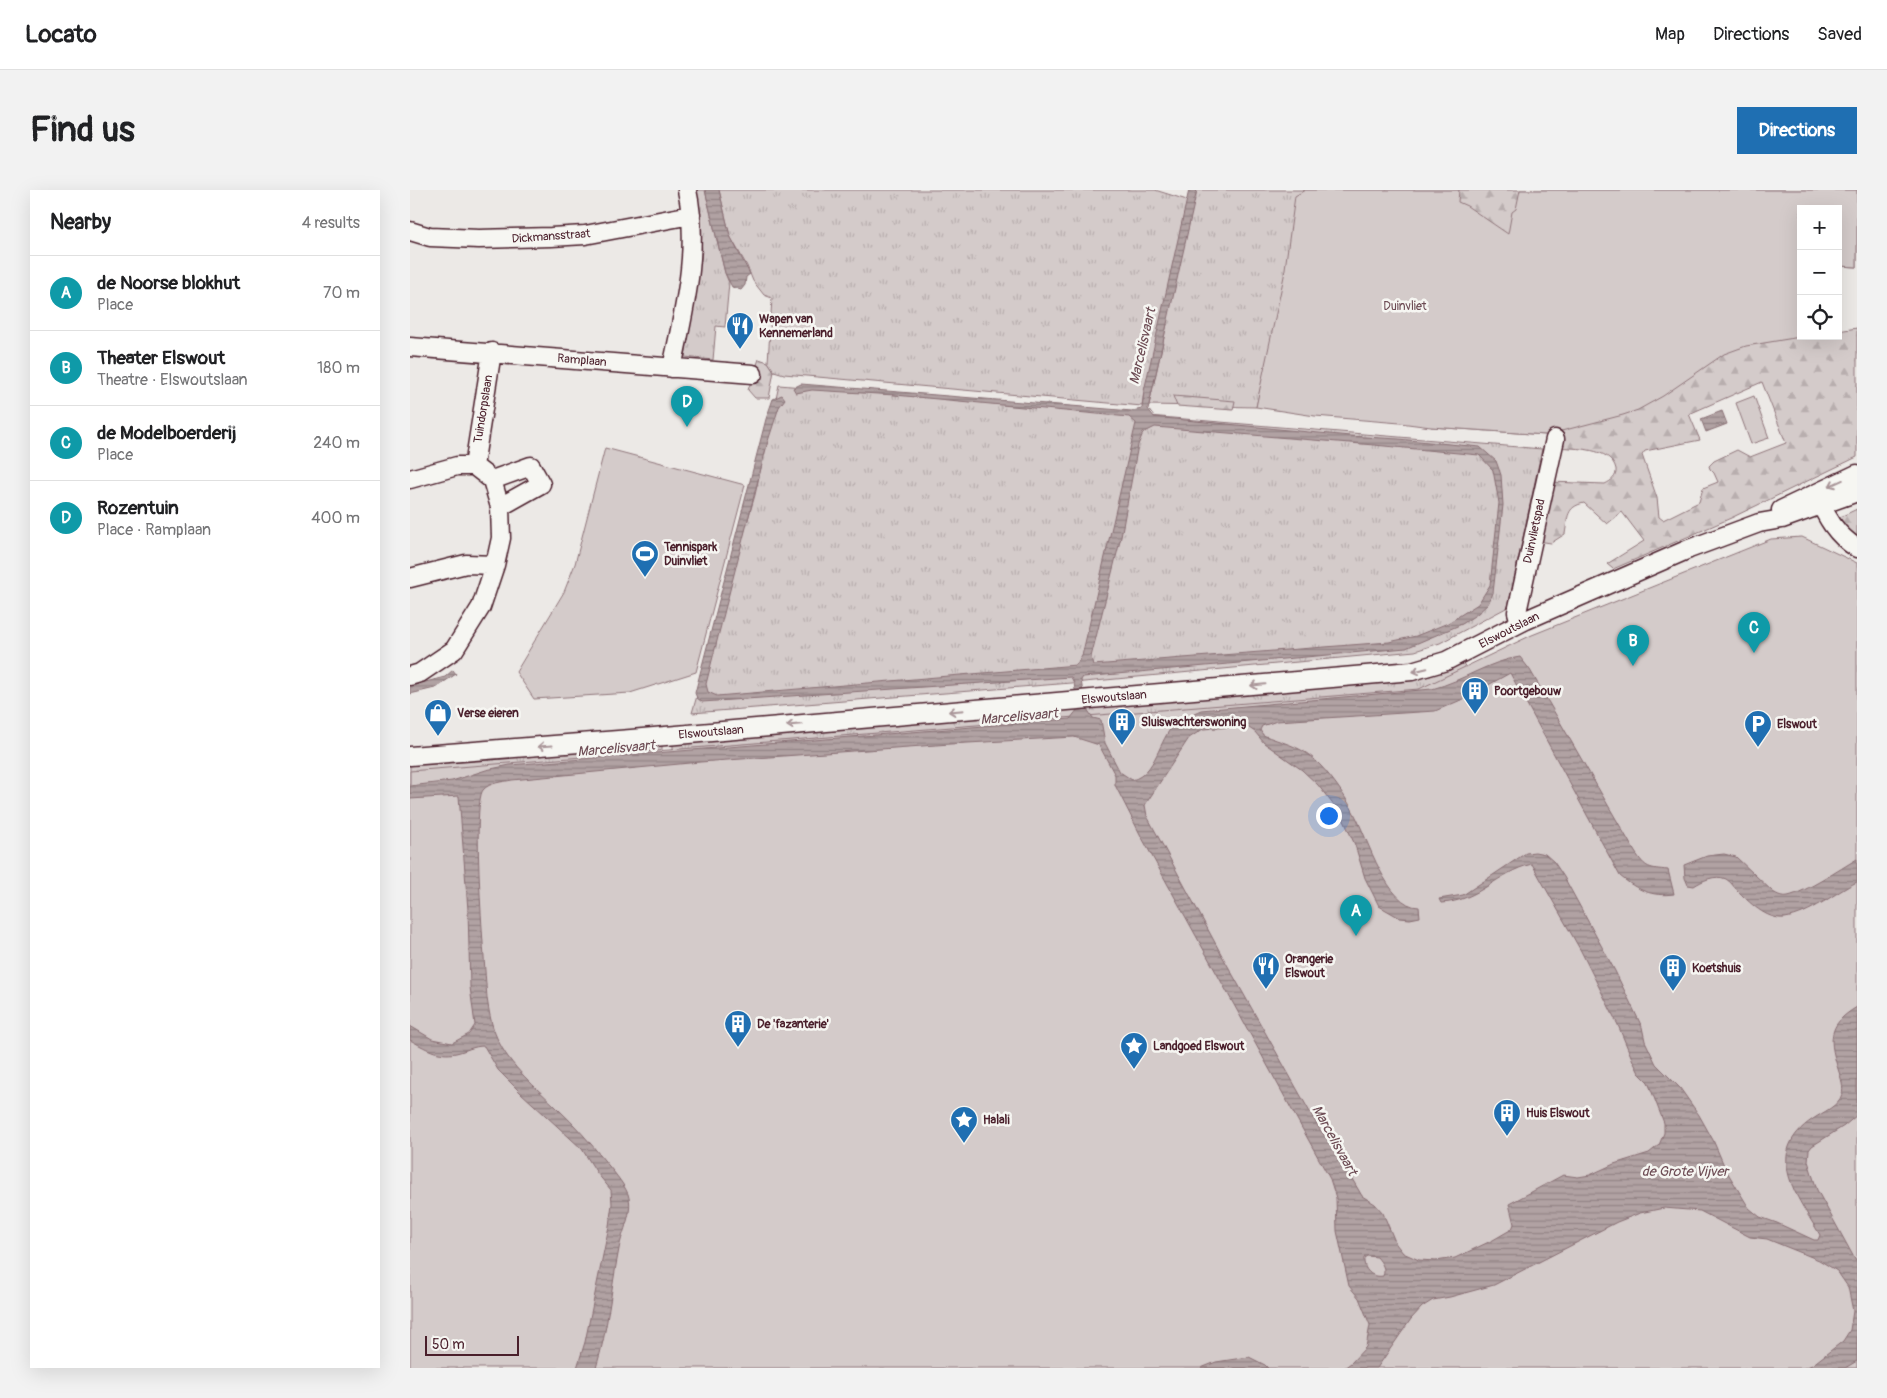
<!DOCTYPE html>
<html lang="en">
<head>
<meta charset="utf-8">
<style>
  body { margin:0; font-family:Pangolin,sans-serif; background:#f2f2f2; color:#202124 }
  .controls { position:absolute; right:15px; top:15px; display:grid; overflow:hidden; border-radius:0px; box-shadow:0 5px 20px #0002 }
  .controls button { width:45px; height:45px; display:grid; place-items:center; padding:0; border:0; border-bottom:1px solid #e0e0e0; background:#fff; color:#202124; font:25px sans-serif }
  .scale { position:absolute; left:15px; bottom:12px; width:94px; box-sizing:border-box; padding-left:5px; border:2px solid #4a1f2b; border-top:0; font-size:14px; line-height:18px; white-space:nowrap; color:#4a1f2b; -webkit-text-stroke:4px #f6f6f2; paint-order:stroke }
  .you { position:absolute; left:918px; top:625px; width:18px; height:18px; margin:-12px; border:4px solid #fff; border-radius:50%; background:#1a73e8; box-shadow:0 0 0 8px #1a73e833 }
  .badge { display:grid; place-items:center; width:32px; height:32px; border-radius:50%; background:#1f6fb2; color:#fff; font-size:16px; font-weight:700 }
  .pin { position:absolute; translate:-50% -41px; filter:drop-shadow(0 1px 2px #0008) }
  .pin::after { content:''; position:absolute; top:26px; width:18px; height:15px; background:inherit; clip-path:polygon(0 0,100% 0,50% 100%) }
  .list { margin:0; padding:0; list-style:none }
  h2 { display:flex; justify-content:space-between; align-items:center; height:65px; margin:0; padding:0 20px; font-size:21px }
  h2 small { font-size:16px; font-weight:400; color:#757577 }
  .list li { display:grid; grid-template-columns:32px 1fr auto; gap:15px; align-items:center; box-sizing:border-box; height:75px; padding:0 20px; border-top:1px solid #e0e0e0 }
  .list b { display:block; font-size:19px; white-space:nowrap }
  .list p { margin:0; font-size:16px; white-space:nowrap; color:#757577 }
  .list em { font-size:16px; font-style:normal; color:#757577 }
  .icon { flex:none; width:28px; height:28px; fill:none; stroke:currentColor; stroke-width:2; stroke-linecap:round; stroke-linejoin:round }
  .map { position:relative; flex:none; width:1447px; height:1178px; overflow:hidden; border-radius:0px }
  header { display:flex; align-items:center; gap:30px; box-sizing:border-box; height:70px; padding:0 25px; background:#fff; border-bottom:1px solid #e0e0e0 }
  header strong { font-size:24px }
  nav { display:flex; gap:28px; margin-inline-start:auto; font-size:18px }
  .intro { display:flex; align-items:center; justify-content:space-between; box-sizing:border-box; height:120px; padding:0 30px }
  h1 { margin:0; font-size:35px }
  .button { padding:12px 22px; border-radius:0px; background:#1f6fb2; color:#fff; font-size:18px; font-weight:700 }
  main { display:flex; gap:30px; padding:0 30px }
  aside { flex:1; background:#fff; border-radius:0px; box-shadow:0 5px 20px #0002 }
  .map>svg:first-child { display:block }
  .grass { fill:url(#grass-tufts); stroke:#8f757a }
  .forest { fill:url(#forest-firs); stroke:#8f757a; fill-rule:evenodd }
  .green { fill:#d4cbca; stroke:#8f757a }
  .water { fill:url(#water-rules); stroke:#886e73; fill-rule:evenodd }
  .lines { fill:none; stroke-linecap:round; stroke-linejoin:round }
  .minor-casing { stroke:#4a1f2b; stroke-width:21 }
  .minor { stroke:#f6f6f2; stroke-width:18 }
  .oneway { stroke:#a99598 }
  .labels { text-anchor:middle; stroke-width:5; stroke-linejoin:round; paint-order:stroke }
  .street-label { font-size:12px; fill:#4a1f2b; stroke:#f6f6f2 }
  .park-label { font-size:12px; fill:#6c4a53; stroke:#f6f6f2 }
  .poi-label { font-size:12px; font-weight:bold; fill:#4a1f2b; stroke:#f6f6f2; text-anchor:start }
  .water-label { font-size:14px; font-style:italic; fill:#6e4d55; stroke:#f6f6f2 }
</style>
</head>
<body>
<header>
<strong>Locato</strong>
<nav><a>Map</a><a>Directions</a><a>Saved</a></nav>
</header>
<div class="intro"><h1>Find us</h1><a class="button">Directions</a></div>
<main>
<aside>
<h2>Nearby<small>4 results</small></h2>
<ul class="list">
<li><span class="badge" style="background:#0f9aa8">A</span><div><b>de Noorse blokhut</b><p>Place</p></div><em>70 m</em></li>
<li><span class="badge" style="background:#0f9aa8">B</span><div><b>Theater Elswout</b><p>Theatre · Elswoutslaan</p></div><em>180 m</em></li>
<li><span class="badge" style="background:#0f9aa8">C</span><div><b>de Modelboerderij</b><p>Place</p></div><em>240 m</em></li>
<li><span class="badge" style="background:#0f9aa8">D</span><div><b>Rozentuin</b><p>Place · Ramplaan</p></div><em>400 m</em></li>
</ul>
</aside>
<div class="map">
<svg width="1447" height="1178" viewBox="0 0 1447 1178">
  <defs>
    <pattern id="grass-tufts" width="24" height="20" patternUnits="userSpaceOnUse" patternTransform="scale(1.25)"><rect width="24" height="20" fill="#d4cbca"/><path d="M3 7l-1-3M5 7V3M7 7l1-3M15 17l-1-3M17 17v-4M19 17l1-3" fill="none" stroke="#b8aeae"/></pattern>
    <pattern id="forest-firs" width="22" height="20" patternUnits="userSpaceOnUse" patternTransform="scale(1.25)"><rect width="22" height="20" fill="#d4cbca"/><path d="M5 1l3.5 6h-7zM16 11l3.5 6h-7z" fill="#b8aeae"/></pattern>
    <pattern id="water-rules" width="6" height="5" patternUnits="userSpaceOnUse" patternTransform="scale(1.25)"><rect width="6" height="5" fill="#b1a2a3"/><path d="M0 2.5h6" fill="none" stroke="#928385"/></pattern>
  </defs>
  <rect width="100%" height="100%" fill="#ece9e6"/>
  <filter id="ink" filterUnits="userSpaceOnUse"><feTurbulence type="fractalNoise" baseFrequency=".02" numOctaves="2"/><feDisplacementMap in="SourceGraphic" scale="10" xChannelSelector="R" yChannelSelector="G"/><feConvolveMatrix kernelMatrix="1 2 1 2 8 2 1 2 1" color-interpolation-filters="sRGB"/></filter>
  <g filter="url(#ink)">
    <path class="grass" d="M281,0h14l20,83 4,10 -4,44 -9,-1 -3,34 -28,-3 17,-106 -2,-22z
      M309,0h436l35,11 4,-11h116l-14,114 -23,31 -17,72 -107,-2 18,-81 -23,67 -2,15 -358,-32 -10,-3 -6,-9 4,-64 -8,-3 -11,-14 -6,-15 -17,-30z
      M369,195l763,64 -34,158 -68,36 -25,8 -331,31 -392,31 63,-218z
      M1053,473l7,12 -38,14 -759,61v-10l738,-61 19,-3z
      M252,551v10l-252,35v-24z"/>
    <path class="forest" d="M900,0h547v77l-19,-1v-57h-37l-1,128 38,-1v-5l19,-3v129l-126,61 -118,51 -6,-5 37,-23 -22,-29 -15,12 -23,-21c-18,4 -16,14 -19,31l-14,9 -13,-2 12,-59 55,2c6,-3 12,-7 11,-15 -5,-22 -41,-20 -59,-22l3,-11 -129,-9zM1352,192l24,61 -36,14 -13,-7 -23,11 -5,5 1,3 4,4 4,9 -15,6 -4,14 -36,18 -4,-3 -2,-19 -15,-43 3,-4 55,-11 -11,-26z
      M349,169l9,3 6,9 -5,27h-14l-7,-8z
      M763,206l62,5 -2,9 -56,-4z
      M1447,319v30l-13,-6 -6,-15z"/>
    <path class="green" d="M895,0h154l-1,12 9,4 41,28 4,-22 4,-3 4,-19h337v77l-19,-1v-57h-37l-1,128 -54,9 -22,8 -61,42 -25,14 -15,5 -77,20 -115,-8 -31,-4 -85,-7 -59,-9 28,-131 11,-80z
      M1344,206l15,42 -18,6 -15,-41z
      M195,258l140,37 -49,187 -66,21 -96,6 -18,-27 48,-80 11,-28z
      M1392,347l55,26v805h-1447v-597l1009,-82 113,-54 239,-96z"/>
    <path class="water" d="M295,0h14l11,46 20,38 -4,3 -1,8 -4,5 -9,-3 -7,-14z
      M779,0h8l-49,219 6,8 196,19 48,3 82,8 16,14 5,14 2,30 -10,88 -5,11 -11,10 -15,10 -56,24 -323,29 -2,3 4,26 8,12 8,2 4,23 15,29 12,8c24,-6 27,-41 42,-55 8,-7 18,-11 27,-15l231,-21c31,-8 57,-28 88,-32l10,13 105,182c11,17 14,16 33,18l6,24c-22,3 -37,-4 -54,-18l-110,-203 -49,27 -26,11 -158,10 -15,5 -2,4 3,5c17,7 37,11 51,24 16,15 31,36 41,56 13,24 32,92 64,92l1,10 -10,2 -10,-1 -21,-12 -14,-28 -10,-33 -13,-29 -24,-31 -16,-15 -38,-27 -9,-11 -9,-6 -43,3 -14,9 -44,67 2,11 73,136 100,178 13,16 29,50 13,8 8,9 13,31 7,9 16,7 17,1 19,-3 38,-18 19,-11 2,-5 -5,-20 54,-29 15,2 12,-2 24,-11 35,-11 10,-8 5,-12v-10l-16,-41 -9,-9 -6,-12 -15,-36 -37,-74 -49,-87c-35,8 -52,37 -91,39l-2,-4 24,-4 63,-42 9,-1 10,2 9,8 10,15 51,94 27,56 3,14 11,23 24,24 19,27 14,25 13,30 23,38 11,9 17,6 37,17h4l2,-5c-23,-39 -58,-82 -7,-116 10,-7 26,-13 29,-25 2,-7 -1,-16 -3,-22 -10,-31 -13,-47 18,-65v108l-13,11 -32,20 -3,4 -1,11 9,29 40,73v98l-12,7h-41l8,-3 31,-24 7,-11 3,-19 -5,-24 -11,-16 -18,-11 -52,-21 -17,-2 -50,-26 -36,-3 -24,5 -23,9 -123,63 -44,12 -17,3 -11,7 -11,12 -34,49h-33l7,-5 15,-16 4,-22 -11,-27 -10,-12 -12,-55 -1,-33 -6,-19 -189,-343 -26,-51v-10l-16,-30 -25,-8 -124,7 -250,18 -188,18c-9,2 -22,2 -29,10 -12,16 2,178 4,208 2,13 4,27 10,40 12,28 40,50 61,71 17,16 32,33 46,51 8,10 19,22 24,34 6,18 -6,37 -9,55 -8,40 -11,80 -23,119h-19l8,-26 24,-116 3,-22 -1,-14 -14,-17 -15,-24 -61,-56 -23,-23 -14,-24c-11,0 -18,5 -28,7 -18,4 -31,-5 -46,-13v-14l22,13 20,4 17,-9 6,-9 -5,-38 -2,-77 -9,-114 -49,3v-13l42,-5 34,-11 24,-5 560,-46 8,-10 -4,-26 -3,-6 -369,25 -5,-4 -2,-5 71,-274 7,-20 9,-4 3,4 -6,8 -11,34 -62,243 2,8 9,4 359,-31 6,-9 54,-233 -7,-6 -234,-22 -83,-5 -16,3 -3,-5 8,-4 331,27 10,-2 2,-18zM745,237l219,18 105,10 14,15 6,33 -9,82 -12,19 -30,19 -32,13 -27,6 -296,23 -2,-8 30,-120 17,-92 5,-12zM957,1066l10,1c5,6 9,12 6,19 -11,2 -20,-6 -19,-18z
      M1312,221l5,13 -21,8 -5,-13z
      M43,480l3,4 -21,14 -25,6v-8l35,-9z
      M1314,664l12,3 37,35c5,3 9,5 15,4 18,-4 52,-27 69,-37v23c-23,11 -46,32 -72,36 -19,2 -36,-16 -48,-28 -3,-3 -7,-9 -11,-11 -11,-5 -24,2 -32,7l-6,-1 -3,-7 -1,-13 23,-9z
      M839,1167l16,8 3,3h-67l15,-6z"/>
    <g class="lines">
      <defs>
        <path id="minor" d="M0,41l20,6 49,2 72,-2 34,-2 106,-20
          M0,157l343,27
          M262,178c12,-58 28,-119 15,-178
          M64,276l18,-114
          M0,289l47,-13h17
          M82,290l39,-14 10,18 -41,23
          M1407,305c9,22 19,40 40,53
          M1371,320l76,-36
          M0,388l56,-14 29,1
          M1110,433l-3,-11 38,-173
          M0,486l10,-3 34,-23 27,-43 14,-42 6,-27 -1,-31 -8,-27 -18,-14
          M0,566l221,-17 781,-68 34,-10 80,-41 163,-71 70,-26 23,-4 75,-27"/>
      </defs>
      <use href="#minor" class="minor-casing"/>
      <use href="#minor" class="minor"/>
    </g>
    <defs><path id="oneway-shaft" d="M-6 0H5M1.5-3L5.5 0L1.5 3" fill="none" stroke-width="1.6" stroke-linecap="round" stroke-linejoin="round" transform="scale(1.25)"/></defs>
    <g class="oneway">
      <use href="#oneway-shaft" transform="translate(1426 293) rotate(156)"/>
      <use href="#oneway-shaft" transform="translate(1010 480) rotate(167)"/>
      <use href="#oneway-shaft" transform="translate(848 495) rotate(175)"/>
      <use href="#oneway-shaft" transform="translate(546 521) rotate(175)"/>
      <use href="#oneway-shaft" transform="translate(384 535) rotate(175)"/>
      <use href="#oneway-shaft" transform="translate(135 556) rotate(176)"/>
    </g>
  </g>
  <defs>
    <symbol id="restaurant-pin" viewBox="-11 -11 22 30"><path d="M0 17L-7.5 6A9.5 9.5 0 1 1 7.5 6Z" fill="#1f6fb2" stroke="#f6f6f2"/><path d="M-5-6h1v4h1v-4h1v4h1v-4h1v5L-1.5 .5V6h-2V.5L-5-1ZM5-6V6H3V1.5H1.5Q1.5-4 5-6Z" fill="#fff"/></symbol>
    <symbol id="stadium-pin" viewBox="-11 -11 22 30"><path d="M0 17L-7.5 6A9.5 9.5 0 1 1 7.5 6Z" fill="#1f6fb2" stroke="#f6f6f2"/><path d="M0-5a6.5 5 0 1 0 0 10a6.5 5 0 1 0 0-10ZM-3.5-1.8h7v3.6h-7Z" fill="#fff"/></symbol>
    <symbol id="building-pin" viewBox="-11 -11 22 30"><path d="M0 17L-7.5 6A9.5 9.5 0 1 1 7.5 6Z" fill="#1f6fb2" stroke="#f6f6f2"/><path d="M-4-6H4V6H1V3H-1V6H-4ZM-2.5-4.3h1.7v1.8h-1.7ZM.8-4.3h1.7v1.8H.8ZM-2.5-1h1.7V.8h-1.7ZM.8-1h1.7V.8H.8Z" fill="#fff"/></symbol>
    <symbol id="shop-pin" viewBox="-11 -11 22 30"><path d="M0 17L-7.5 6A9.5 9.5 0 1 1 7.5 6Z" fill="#1f6fb2" stroke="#f6f6f2"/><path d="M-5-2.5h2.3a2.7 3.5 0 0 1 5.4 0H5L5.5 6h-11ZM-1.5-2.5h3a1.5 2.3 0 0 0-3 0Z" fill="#fff"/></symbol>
    <symbol id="parking-pin" viewBox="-11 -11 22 30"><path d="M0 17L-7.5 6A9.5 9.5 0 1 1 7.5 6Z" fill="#1f6fb2" stroke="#f6f6f2"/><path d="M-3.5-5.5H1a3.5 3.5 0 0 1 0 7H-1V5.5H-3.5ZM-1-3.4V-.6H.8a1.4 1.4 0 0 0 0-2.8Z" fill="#fff"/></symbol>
    <symbol id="sight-pin" viewBox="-11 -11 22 30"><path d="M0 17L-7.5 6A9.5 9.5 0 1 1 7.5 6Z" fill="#1f6fb2" stroke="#f6f6f2"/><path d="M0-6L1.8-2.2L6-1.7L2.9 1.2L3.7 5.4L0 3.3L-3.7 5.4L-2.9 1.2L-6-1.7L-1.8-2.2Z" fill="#fff"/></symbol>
  </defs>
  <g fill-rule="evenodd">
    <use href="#restaurant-pin" x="314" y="120" width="32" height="43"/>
    <use href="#stadium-pin" x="219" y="348" width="32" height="43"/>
    <use href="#building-pin" x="1049" y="485" width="32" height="43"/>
    <use href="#shop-pin" x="12" y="507" width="32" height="43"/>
    <use href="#building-pin" x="696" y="516" width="32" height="43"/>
    <use href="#parking-pin" x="1332" y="518" width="32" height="43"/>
    <use href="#restaurant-pin" x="840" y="760" width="32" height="43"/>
    <use href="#building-pin" x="1247" y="762" width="32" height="43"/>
    <use href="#building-pin" x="312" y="818" width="32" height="43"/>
    <use href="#sight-pin" x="708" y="840" width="32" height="43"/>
    <use href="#building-pin" x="1081" y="907" width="32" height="43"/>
    <use href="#sight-pin" x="538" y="914" width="32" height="43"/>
  </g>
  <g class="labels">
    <g class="street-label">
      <text transform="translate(141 46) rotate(-4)" y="4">Dickmansstraat</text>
      <text transform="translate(172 170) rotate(5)" y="4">Ramplaan</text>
      <text transform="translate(73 219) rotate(-81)" y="4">Tuindorpslaan</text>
      <text transform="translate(1124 341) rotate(-78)" y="4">Duinvlietspad</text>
      <text transform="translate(1099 440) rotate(-27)" y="4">Elswoutslaan</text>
      <text transform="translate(704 507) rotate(-5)" y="4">Elswoutslaan</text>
      <text transform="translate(301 542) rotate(-5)" y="4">Elswoutslaan</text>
    </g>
    <g class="park-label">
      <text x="995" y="120">Duinvliet</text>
    </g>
    <g class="poi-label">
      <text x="349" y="133">Wapen van<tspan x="349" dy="14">Kennemerland</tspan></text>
      <text x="254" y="361">Tennispark<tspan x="254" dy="14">Duinvliet</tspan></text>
      <text x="1084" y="505">Poortgebouw</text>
      <text x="47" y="527">Verse eieren</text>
      <text x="731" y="536">Sluiswachterswoning</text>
      <text x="1367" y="538">Elswout</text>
      <text x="875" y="773">Orangerie<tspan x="875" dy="14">Elswout</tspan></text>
      <text x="1282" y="782">Koetshuis</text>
      <text x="347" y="838">De 'fazanterie'</text>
      <text x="743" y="860">Landgoed Elswout</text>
      <text x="1116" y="927">Huis Elswout</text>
      <text x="573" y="934">Halali</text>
    </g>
    <g class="water-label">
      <text transform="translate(732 156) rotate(-77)" y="5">Marcelisvaart</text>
      <text transform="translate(609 526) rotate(-5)" y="5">Marcelisvaart</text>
      <text transform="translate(206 558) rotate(-5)" y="5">Marcelisvaart</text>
      <text transform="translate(925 950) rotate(61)" y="5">Marcelisvaart</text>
      <text x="1275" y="986">de Grote Vijver</text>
    </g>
  </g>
</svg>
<div class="controls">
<button>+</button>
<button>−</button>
<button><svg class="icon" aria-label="locate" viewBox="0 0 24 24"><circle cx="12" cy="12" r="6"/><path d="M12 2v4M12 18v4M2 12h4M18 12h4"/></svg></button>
</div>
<div class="scale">50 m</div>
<div class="you"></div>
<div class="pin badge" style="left:946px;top:746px;background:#0f9aa8">A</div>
<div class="pin badge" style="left:1223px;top:476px;background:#0f9aa8">B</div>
<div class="pin badge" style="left:1344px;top:463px;background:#0f9aa8">C</div>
<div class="pin badge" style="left:277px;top:237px;background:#0f9aa8">D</div>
</div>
</main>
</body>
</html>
